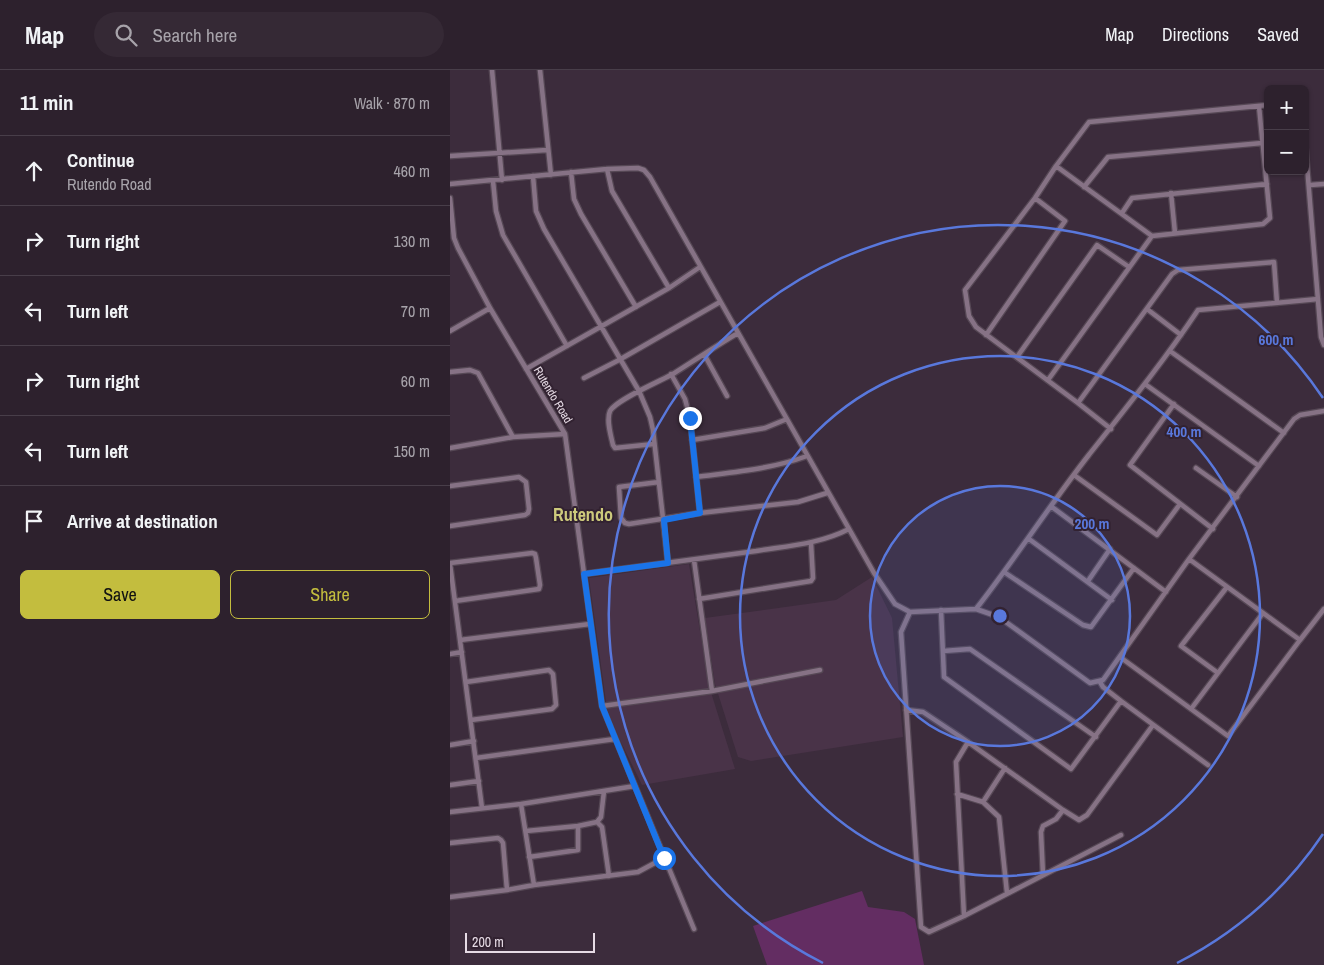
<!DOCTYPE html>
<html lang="en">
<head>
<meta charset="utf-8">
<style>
  body { margin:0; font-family:"Archivo Narrow",sans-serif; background:#352935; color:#f1f3f6 }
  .controls { position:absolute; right:15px; top:15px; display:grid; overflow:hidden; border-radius:8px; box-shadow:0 1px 4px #0004 }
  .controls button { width:45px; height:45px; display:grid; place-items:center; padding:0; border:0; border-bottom:1px solid #483e49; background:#2d212d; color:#f1f3f6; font:25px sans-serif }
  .scale { position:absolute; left:15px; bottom:12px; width:130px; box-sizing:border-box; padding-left:5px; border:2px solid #e6dbe5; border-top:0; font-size:14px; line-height:18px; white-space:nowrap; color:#e6dbe5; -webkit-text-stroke:4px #322231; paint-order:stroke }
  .stop { position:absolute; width:15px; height:15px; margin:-11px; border:4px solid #1a73e8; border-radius:50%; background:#fff }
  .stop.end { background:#1a73e8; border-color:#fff; box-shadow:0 1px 5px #0008 }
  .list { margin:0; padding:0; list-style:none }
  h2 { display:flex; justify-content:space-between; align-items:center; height:65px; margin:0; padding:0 20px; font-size:21px }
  h2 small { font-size:16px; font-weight:400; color:#a7a3aa }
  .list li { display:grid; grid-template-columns:32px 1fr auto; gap:15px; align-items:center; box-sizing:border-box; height:70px; padding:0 20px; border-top:1px solid #483e49 }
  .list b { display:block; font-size:19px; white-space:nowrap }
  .list p { margin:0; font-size:16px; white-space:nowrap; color:#a7a3aa }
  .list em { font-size:16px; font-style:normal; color:#a7a3aa }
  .actions { display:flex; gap:10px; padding:15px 20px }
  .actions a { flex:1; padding:11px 0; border:1px solid #c3bd3e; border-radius:8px; text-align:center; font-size:18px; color:#c3bd3e }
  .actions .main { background:#c3bd3e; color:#111 }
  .icon { flex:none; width:28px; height:28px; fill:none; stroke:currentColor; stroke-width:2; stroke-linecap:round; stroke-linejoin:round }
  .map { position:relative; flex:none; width:874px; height:895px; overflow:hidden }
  header { display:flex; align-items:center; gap:30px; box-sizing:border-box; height:70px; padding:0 25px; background:#2d212d; border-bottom:1px solid #483e49 }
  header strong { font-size:24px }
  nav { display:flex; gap:28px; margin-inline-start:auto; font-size:18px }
  .search { width:350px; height:45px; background:#352935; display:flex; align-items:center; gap:12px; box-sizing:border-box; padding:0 18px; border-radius:28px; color:#a7a3aa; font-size:19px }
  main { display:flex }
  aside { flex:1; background:#2d212d }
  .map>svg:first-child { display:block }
  .built { fill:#493348 }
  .green { fill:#632d62 }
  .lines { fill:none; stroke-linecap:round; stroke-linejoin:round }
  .street-casing { stroke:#564855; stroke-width:7 }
  .street { stroke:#867285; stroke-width:4.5 }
  .route { stroke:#1a73e8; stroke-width:6 }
  .ring { fill:none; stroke:#5978dc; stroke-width:2.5 }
  .labels { text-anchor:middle; stroke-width:4; stroke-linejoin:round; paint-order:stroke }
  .street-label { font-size:12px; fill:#e6dbe5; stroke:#322231 }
  .district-label { font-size:18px; font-weight:bold; fill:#cdca7c; stroke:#322231 }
  .centre { fill:#5978dc; stroke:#322231; stroke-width:2.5 }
  .ring-label { font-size:15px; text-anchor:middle; font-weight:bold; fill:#5978dc; stroke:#322231; stroke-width:4; stroke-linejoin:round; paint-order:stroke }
</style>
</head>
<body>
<header>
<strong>Map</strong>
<div class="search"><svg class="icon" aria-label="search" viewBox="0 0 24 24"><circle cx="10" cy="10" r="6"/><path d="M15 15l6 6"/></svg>Search here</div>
<nav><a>Map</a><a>Directions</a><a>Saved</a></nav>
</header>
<main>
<aside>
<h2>11 min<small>Walk · 870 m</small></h2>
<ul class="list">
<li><svg class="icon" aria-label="ahead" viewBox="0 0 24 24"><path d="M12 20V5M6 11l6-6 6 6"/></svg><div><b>Continue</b><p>Rutendo Road</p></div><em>460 m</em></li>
<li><svg class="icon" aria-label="right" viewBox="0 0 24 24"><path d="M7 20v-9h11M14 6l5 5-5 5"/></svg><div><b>Turn right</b></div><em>130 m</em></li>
<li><svg class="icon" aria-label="left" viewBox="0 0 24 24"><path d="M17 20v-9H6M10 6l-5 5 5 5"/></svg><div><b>Turn left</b></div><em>70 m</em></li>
<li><svg class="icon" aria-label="right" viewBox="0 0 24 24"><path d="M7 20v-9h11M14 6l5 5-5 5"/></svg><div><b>Turn right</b></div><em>60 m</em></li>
<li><svg class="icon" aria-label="left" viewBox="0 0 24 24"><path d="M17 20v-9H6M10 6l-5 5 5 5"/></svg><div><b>Turn left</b></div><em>150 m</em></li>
<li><svg class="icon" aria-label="arrive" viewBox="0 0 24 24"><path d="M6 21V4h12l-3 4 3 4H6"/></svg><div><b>Arrive at destination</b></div></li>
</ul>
<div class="actions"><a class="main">Save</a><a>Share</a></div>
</aside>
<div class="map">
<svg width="874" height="895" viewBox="0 0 874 895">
  <rect width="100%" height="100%" fill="#3c2c3c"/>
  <path class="built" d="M239,494l20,122 26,83 -93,16 -22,-45 -13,-31 -18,-131z
    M422,507l20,41 11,119 -152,24 -13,-4 -23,-73 -10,-66 131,-18z"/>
  <path class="green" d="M412,821l6,16 36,5 11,7 9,46h-157l-14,-39z"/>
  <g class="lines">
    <defs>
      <path id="street" d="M42,0l10,110
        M90,0l11,105
        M855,71l16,196 3,8
        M0,86l97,-6
        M606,96l96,70
        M157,99l5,22 57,97
        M121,102l3,27 7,15 55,93
        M83,106l3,35 8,18 95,162 11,26 3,13 15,133
        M43,111l3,30 7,24 64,111
        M0,114l157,-15 31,-1 6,2 6,7 224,396 21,31 15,8 66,-3 23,8 91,66 13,-3 86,-121 105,-140 6,-4 24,-4
        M860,115l14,-1
        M634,117l24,-30 154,-14
        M721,123l4,40
        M0,128l4,40 4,10 32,60 75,126 37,272 92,223
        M672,143l10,-15 135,-14
        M697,239l34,26
        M0,261l40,-23
        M536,265l79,-114 -30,-23
        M720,281l114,82
        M254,284l23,42
        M567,287l80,-112 32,22
        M76,299l143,-81 31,-21
        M0,302l20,-2 8,3 35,64 -63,11
        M221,304l14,25 5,19 10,95
        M134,308l35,-18 101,-58
        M598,310l104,-144 111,-12 7,-6 -11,-112
        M695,314l114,82
        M628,333l94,-129 6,-4 96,-8 3,41
        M724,334l-44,61 83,64
        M661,359l-33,-26 -102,-76 -7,-11 -4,-26 70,-92 21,-32 33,-44 179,-17
        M63,367l52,-3
        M242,370l73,-12 22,-9
        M204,374l-39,4 -2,-3c-2,-9 -7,-25 -3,-34 6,-11 50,-30 63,-37 22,-14 43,-28 65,-41
        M746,398l41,29
        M624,405l83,60 23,-31
        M246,407c38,-5 76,-8 111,-21
        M209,412l-40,5 2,31 4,5 4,1 71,-11 98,-11 29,-9
        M0,416l69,-9 7,5 3,27 -1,4 -3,2 -75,11
        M602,437l114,85
        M579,469l83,61
        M244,490l18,131
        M0,493l82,-10 3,1 1,4 4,27 -1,4 -84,12
        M0,494l32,244
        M554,502l79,53 8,2 43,-59
        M134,504c57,-8 114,-15 172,-23 31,-5 64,-7 93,-22
        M638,511l22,-32
        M249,529l112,-18 2,-3 -2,-35
        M526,539c39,-50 73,-103 112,-153 38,-48 76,-95 110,-146l120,-11
        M491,540l3,67 127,92 50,-68
        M460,542l-9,20 20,295 8,5 35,-16 157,-81
        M10,570l130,-16
        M850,570l24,-31
        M493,581l27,-2 126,88
        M0,584l12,-2
        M670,587l108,79 72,-96 -111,-81
        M768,603l-37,-27 46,-59
        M16,612l83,-12 4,4 3,31 -4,4 -81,11
        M650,612l3,5 18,14 87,64
        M152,636l110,-15 108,-21
        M741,639l72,-96
        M456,640l17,2 45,30 95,68 16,10 8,-5 66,-90
        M0,675l24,-4
        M26,688l139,-19
        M0,715l29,-4
        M507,724l26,8 16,15 8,76
        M533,732l22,-34
        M0,742l71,-8 114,-18
        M147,752l5,5 7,49
        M76,761l52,-5
        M0,773l48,-5 3,2 2,3 4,47 27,-5 -13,-81
        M79,787l49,-7v-24l19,-4 4,-5 3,-26
        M593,805l-2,-43 2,-6 13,-7 7,-9
        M84,815l104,-13 26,-14
        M0,827l57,-7
        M514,846l-8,-154 12,-20"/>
    </defs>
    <use href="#street" class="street-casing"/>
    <use href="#street" class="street"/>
  </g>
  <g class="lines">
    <path class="route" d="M214,788l-62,-152 -18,-132 84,-11 -4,-43 36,-7 -10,-95"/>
  </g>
  <circle cx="550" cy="546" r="130" fill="#5978dc" fill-opacity=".12"/>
  <g class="ring">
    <circle cx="550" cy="546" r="130"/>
    <circle cx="550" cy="546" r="260"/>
    <path d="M873 764A390 390 0 0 1 727 893M373 893A390 390 0 1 1 873 328"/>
  </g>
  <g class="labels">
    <g class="street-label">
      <text transform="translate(103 325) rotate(59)" y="4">Rutendo Road</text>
    </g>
    <g class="district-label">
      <text x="133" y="451">Rutendo</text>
    </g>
  </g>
  <circle cx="550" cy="546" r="8" class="centre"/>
  <g class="ring-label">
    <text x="826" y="275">600 m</text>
    <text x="734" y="367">400 m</text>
    <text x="642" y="459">200 m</text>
  </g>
</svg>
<div class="controls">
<button>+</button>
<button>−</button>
</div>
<div class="scale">200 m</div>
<div class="stop" style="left:214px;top:788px"></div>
<div class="stop end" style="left:240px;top:348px"></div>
</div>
</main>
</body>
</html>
